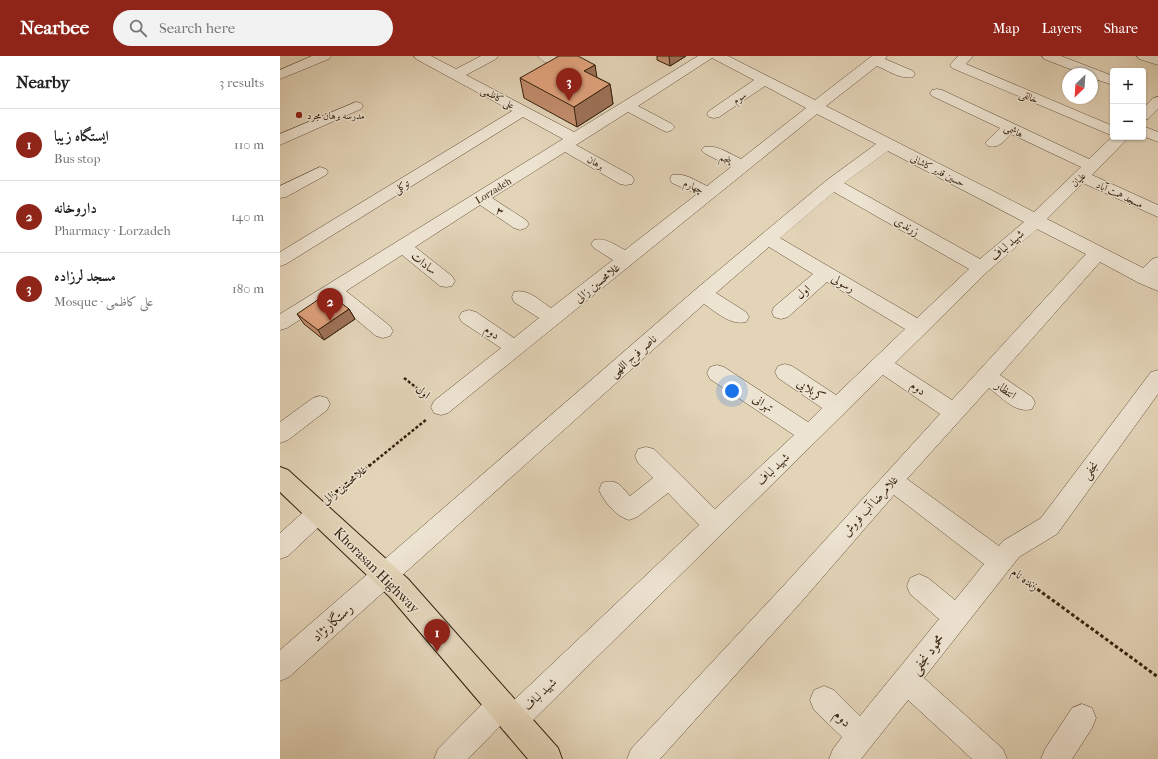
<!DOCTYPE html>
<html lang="en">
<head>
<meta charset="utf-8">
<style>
  body { margin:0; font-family:"IM FELL French Canon",Amiri,serif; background:#f2f2f2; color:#222 }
  .controls { position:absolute; right:12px; top:12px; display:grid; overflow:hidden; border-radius:4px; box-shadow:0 1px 3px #0004 }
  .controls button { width:36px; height:36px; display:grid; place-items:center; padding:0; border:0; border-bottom:1px solid #e0e0e0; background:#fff; color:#222; font:20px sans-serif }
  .compass { position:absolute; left:782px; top:12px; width:36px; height:36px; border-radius:50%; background:#fff; box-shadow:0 1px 3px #0004; rotate:205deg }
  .you { position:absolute; left:452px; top:335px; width:14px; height:14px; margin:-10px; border:3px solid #fff; border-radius:50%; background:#1a73e8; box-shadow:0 0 0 6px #1a73e833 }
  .badge { display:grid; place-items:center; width:26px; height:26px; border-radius:50%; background:#8f2418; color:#fff; font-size:13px; font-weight:700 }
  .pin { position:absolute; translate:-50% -33px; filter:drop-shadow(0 1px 2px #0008) }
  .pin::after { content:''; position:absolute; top:21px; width:14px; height:12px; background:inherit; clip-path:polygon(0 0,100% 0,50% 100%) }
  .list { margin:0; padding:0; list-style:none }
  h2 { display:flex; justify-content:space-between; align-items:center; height:52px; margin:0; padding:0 16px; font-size:17px }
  h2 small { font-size:13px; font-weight:400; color:#767676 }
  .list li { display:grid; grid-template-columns:26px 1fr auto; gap:12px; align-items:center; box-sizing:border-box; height:72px; padding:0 16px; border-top:1px solid #e0e0e0 }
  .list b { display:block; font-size:15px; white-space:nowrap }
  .list p { margin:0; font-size:13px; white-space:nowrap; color:#767676 }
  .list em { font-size:13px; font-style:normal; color:#767676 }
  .icon { flex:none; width:22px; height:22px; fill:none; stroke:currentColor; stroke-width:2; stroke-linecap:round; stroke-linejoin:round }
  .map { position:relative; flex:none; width:878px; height:703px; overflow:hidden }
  header { display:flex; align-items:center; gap:24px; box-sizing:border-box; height:56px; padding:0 20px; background:#8f2418; color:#fff }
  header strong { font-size:19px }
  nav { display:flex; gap:22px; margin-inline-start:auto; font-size:14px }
  .search { width:280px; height:36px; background:#f2f2f2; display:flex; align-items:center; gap:10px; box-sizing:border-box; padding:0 14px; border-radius:22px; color:#767676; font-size:15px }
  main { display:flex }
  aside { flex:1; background:#fff }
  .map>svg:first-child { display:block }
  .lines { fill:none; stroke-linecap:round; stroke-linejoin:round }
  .minor-casing { stroke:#604e38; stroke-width:1 }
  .major-casing { stroke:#35220d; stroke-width:2 }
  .path-far1 { stroke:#35220d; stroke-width:2.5; stroke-dasharray:3 2; stroke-linecap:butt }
  .path { stroke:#35220d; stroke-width:3; stroke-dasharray:3.5 2.5; stroke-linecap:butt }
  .minor { fill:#ede3d1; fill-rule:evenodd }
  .major { fill:#e3d4b8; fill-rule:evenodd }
  .wall { fill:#c28c6c; stroke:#35220d }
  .shaded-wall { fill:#9e7258; stroke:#35220d }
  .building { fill:#e2a37e; stroke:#35220d }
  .poi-dot { fill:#8f2418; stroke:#ede3d1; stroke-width:1.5 }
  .labels { text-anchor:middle; stroke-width:3; stroke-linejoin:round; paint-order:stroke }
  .far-street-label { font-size:10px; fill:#35220d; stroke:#ede3d1 }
  .far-poi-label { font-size:10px; fill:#35220d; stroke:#ede3d1; text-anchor:start }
  .street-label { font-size:12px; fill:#35220d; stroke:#ede3d1 }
  .near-street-label { font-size:14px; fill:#35220d; stroke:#ede3d1 }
</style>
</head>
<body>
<header>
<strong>Nearbee</strong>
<div class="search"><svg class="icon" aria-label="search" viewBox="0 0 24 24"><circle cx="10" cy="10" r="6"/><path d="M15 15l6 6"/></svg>Search here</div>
<nav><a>Map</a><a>Layers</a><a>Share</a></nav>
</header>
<main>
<aside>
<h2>Nearby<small>3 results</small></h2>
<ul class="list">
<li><span class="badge">1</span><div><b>ایستگاه زیبا</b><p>Bus stop</p></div><em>110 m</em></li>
<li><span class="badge">2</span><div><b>داروخانه</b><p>Pharmacy · Lorzadeh</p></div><em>140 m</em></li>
<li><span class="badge">3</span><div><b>مسجد لرزاده</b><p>Mosque · علی کاظمی</p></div><em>180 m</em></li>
</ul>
</aside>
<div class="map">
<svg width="878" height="703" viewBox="0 0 878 703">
  <rect width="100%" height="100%" fill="#e3d4b8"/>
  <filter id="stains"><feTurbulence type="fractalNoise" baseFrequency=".005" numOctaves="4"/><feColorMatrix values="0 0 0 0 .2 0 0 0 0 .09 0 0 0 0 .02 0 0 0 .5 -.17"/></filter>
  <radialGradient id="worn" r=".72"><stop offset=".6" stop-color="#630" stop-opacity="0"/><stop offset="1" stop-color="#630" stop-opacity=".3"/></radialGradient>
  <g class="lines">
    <defs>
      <path id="minor" d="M32,0h19l-2,3 -49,20v-9z
        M134,0h17l25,13 25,-13h17l-2,3 -30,16 108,57 124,-76h30l87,44 57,-44h15l-2,3 28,12 2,3 -2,3c-12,3 -26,-7 -36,-11l-51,40 208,106 47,-45 -70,-33c-7,7 -12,15 -23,12l-3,-3 15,-15 -68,-32 -2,-3 2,-3 5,-1 5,1 147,69 24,-23 -161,-68 -2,-3 8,-9h15l-7,8 147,62v11h16l-37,38 66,30v12l-75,-34 -36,36 96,49 9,-9 6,-2v34l-19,-8 -39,-21 -100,113 32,22 3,6 -3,6c-16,5 -31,-12 -43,-21l-82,91 92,67 4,-5 38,-23 110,-146 7,-2v24l-101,140 -38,23 -95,121 79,71 4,10h-35l-64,-59 -47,59h-32l4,-10 9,-12 -28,-27 -4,-10 4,-10 10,-4 10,4 26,26 79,-97 -29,-25 -3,-8 3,-8 9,-4 9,4 27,22 29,-36 -90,-69 -91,105 -143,159h-33l4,-10 154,-165 155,-170 -57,-39 -360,355 -10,4 -10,-4 -2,-5 -33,34h-34l4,-10 53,-54 10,-4 10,4 2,6 186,-176 -31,-32 -31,24 -8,3c-13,-4 -25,-18 -30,-30l3,-7c15,-5 19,3 28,13l23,-18 -15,-15 -3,-7 3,-7 8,-2 8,2 61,60 79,-74 -84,-56 -3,-6 3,-6 7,-2 7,2 84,55 14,-14 -44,-30 -3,-6 3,-6 7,-2 7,2 44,29 69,-66 -78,-47 -39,35 -7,2 -7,-2 -2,-5 2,-5 39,-33 -44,-27 -53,46 30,19 3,5 -3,5c-15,4 -30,-10 -42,-18l-415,373 -9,4v-31l416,-361 131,-109 49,-36 -59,-30 -369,299 -7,2 -7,-2 -3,-6 3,-6 67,-53 -39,-26 -3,-5 3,-5 7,-2 7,2 38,26 25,-20 -25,-16 -2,-5 2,-5c14,-4 26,9 37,16l62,-48 -19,-12 -3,-4 3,-4c11,-3 21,5 31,10l72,-56 -25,-11 -2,-4 2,-4c12,-3 24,6 35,11l24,-19 -27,-14 -3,-3 3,-3c12,-3 26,7 37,12l65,-51 -41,-22 -46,31 -5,1 -5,-1 -2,-3 2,-3 45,-31 -42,-22 -74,48 34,18 3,3 -3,3 -5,2 -5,-2 -34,-18 -52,33 56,31 2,4 -2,4 -6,1 -6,-1 -55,-32 -73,46 34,22 3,4 -3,4 -6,2 -6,-2 -34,-23 -65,42 37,29 3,5 -3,5 -6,1 -6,-1 -38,-31 -56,36 44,35 3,5 -3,5 -7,2 -7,-2 -44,-37 -45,29 -7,2v-16l283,-175 -40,-22 -237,147 -6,2v-14l232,-141 -96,-52zM608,95l136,71 -44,37 -136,-76zM554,136l135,77 -52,49 -137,-80zM757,173l49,25 -134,146 -57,-37 92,-91z
        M258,0h17l10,7 -2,3c-8,2 -20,-3 -25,-10z
        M762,0h19l52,20v9l-21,-7v-4h-9l-39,-15z
        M857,0h21v9l-19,-6z
        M878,41v12l-10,10 -5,1v-12l10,-10z
        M76,46l5,1 2,3 -2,3 -81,36v-11z
        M863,70l15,6v10l-15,-6z
        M40,111l6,2 2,3 -2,3 -40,22 -6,1v-12z
        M40,340l7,2 3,6 -3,6 -39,30 -8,3v-21l33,-24z
        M38,447l8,3 4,7 -4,7 -38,36 -8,3v-26l30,-27z
        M802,648l10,4 4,10 -4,10 -20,31h-31l4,-10 27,-41z"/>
      <path id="major" d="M0,411l8,3 120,109 150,169 4,11h-34l-138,-162 -110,-105z"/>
    </defs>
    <use href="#minor" class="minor-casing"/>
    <use href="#major" class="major-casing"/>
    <path class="path-far1" d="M124,322l22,17
      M89,410l58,-47"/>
    <path class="path" d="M51,440l39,-31
      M738,519l140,102"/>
    <use href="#minor" class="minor"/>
    <use href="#major" class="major"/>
  </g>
  <path class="wall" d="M377,0h29l-16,10 -13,-6z
    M315,9l1,12 14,7 3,20 -36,23 -53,-29 -4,-20z
    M69,253l6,10 -31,21 -20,-16 -7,-10z"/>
  <path class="shaded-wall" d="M389,0h17l-16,10z
    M315,9l3,19 -14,-13z
    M330,28l3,20 -36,23 -3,-20z
    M69,253l6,10 -31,21 -6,-10z"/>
  <path class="building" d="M279,0h19l17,9 -11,6 26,13 -36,23 -54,-29z
    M48,237l21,16 -31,21 -21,-16z"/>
  <circle class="poi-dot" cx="19" cy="59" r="4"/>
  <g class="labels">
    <g class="far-street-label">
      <text transform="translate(749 40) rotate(23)" y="4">خالقی</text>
      <text transform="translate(218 41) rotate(28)" y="4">علی کاظمی</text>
      <text transform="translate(459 41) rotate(-34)" y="4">سوم</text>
      <text transform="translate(734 74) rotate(25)" y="4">هاشمی</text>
      <text transform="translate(446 102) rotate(24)" y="4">پنجم</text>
      <text transform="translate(316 106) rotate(30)" y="4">برهان</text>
      <text transform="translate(658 114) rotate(27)" y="4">حسین قدیر کاشانی</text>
      <text transform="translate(798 123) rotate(-44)" y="4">علیان</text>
      <text transform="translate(121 130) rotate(-32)" y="4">توکلی</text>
      <text transform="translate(414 130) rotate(24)" y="4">چهارم</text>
      <text transform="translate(213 134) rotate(-32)" y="4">Lorzadeh</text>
      <text transform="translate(840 138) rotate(25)" y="4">مسجد همت آباد</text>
    </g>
    <g class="far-poi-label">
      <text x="27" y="63">مدرسه برهان مجرد</text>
    </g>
    <g class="street-label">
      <text transform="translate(220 155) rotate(33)" y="4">۳</text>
      <text transform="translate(627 170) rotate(30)" y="4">زرندی</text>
      <text transform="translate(727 189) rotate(-41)" y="4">شهید لباف</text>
      <text transform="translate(144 207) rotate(38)" y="4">سادات</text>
      <text transform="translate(317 227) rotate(-39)" y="4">غلامحسین زالی</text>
      <text transform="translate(563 227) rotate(30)" y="4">رسولی</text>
      <text transform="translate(523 236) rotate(-41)" y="4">اول</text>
      <text transform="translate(212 276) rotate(34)" y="4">دوم</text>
      <text transform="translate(353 300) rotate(-41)" y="4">ناصر فرج اللهی</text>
      <text transform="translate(638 332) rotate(34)" y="4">دوم</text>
      <text transform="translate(531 334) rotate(33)" y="4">کربلایی</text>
      <text transform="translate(726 334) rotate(36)" y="4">انتظار</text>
      <text transform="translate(143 336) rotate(38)" y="4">اول</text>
      <text transform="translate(483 347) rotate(34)" y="4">تهرانی</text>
      <text transform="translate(493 413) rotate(-44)" y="4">شهید لباف</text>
      <text transform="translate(810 414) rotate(-53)" y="4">نجفی</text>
      <text transform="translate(64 429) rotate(-39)" y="4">غلامحسین زالی</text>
      <text transform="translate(590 450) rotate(-48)" y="4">غلامرضا آب فروش</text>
      <text transform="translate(745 523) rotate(36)" y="4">زنده نام</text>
      <text transform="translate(260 638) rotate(-44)" y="4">شهید لباف</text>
    </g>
    <g class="near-street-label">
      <text transform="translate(97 514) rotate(45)" y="5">Khorasan Highway</text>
      <text transform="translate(52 566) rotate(-42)" y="5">رستگارنژاد</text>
      <text transform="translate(647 598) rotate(-52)" y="5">محمود نجفی</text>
      <text transform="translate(563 662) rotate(44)" y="5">دوم</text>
    </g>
  </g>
  <rect width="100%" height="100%" filter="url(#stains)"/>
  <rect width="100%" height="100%" fill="url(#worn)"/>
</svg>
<div class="controls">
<button>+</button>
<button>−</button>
</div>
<svg class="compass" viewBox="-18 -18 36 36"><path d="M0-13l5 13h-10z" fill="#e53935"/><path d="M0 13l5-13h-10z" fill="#767676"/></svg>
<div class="you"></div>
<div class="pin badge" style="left:157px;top:596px">1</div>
<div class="pin badge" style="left:50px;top:265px">2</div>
<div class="pin badge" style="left:289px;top:45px">3</div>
</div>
</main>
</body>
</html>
